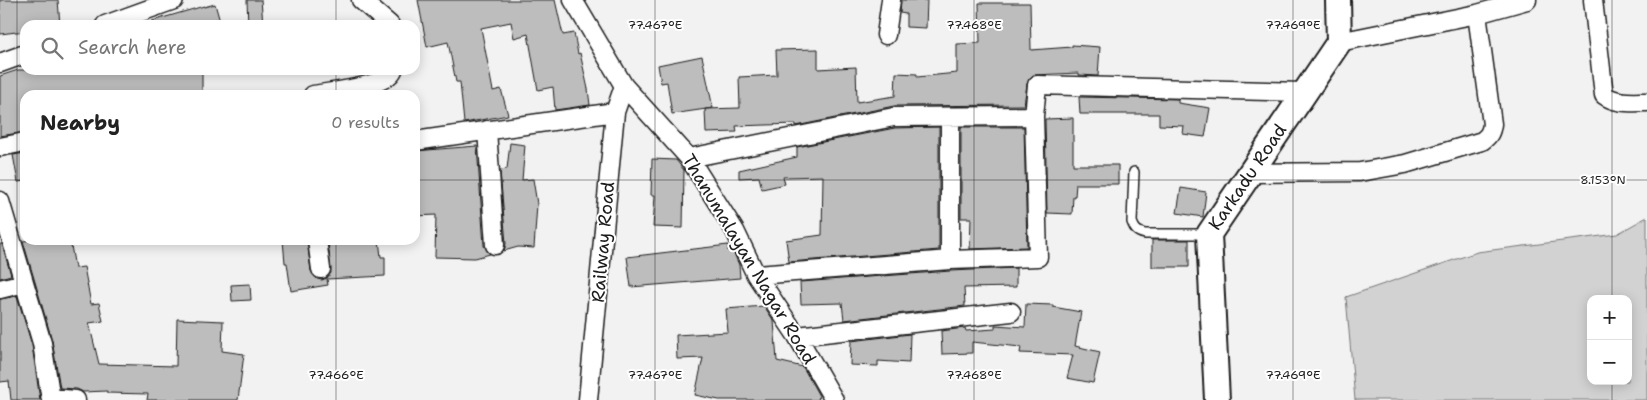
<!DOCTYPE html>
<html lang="en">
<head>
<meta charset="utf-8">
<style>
  body { margin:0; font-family:"Shantell Sans",sans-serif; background:#f2f2f2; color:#222 }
  .controls { position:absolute; right:15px; bottom:15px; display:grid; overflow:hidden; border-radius:10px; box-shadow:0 2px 12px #0003 }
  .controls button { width:45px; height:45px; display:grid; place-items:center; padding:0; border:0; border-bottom:1px solid #e0e0e0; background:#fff; color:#222; font:25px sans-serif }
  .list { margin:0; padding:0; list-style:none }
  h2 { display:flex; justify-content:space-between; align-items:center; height:65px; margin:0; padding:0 20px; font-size:21px }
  h2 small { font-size:16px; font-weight:400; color:#767676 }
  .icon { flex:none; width:28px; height:28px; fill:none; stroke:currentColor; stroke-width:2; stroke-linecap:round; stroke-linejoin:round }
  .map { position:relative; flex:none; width:1647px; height:400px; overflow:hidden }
  .search { position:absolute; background:#fff; box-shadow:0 2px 12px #0003; left:20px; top:20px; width:400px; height:55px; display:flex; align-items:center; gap:12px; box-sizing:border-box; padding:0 18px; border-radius:15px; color:#767676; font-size:19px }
  .panel { position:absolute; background:#fff; box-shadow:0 2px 12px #0003; left:20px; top:90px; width:400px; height:155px; border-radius:15px }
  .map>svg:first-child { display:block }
  .green { fill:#d2d2d2; stroke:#777; fill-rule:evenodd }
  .building { fill:#bdbdbd; stroke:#1c1c1c }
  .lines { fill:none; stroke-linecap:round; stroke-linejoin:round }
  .lane-casing { stroke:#1c1c1c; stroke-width:12 }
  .street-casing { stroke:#1c1c1c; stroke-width:21 }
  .secondary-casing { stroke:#1c1c1c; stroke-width:28 }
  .lane { stroke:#fff; stroke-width:9 }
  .street { stroke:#fff; stroke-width:18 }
  .secondary { stroke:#fff; stroke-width:24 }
  .ticks { fill:none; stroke:#1c1c1c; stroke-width:1; stroke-opacity:0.45 }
  .labels { text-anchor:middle; stroke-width:4; stroke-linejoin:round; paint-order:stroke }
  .street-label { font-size:18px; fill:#1c1c1c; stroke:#fff }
  .ticks-label { font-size:12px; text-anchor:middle; fill:#1c1c1c; stroke:#fff; stroke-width:4; stroke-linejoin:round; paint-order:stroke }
</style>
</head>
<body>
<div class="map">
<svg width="1647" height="400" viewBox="0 0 1647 400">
  <rect width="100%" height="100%" fill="#f2f2f2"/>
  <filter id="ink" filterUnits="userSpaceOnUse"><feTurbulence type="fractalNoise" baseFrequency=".02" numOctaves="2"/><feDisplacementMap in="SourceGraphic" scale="10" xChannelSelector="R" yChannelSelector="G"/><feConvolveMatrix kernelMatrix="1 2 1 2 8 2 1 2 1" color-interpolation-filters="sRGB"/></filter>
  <g filter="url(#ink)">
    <path class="green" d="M1647,217v183h-292l-9,-103 131,-45 140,-18zM1591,299h37v82h-37z"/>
    <path class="building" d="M0,0h58l2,25h-35v6l-25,3z
      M247,0h14l2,24 -15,1z
      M418,0h137l8,35 11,-2 4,21 2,-1 8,36 2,16 -35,5 -2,-23 -15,3 -10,-56 -14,4 -3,-16 -30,6 12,63 8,-2 7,26 -44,8 -4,-41h-4l-8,-40 -21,5z
      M901,0h26l-1,28 -20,-1v-13l-6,-1z
      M979,3h51l1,47 41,-3v-2l28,2 -2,29 -19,-1v-2l-46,2 -4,4 -2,5 -3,21 -130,1 -98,20v-2l-60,2 1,6 -31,1 -1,-24 35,-1 -1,-31 38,-2 -1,-25 42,-1v20l38,-2 1,35 38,-6 1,-23 21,1v3l40,-4v-29l23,-1z
      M215,4l6,21h-68l-1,-4 52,-15v1z
      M702,56l11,52 -41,6 -5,-32 -6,1 -3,-18z
      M18,70h184v25h-177v37l-25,4v-60z
      M1079,97l99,2v4l32,5 -5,29 -22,-3 1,-8 -25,-1v-11h-79z
      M1073,118v47h45v19h-42l-1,12h-2l-1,18 -25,-1 -2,-94z
      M939,127v123l-150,12 -3,-22 36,-5 1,-59 -40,1 2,7 -23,5 -3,-12 -20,1v-8l58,-13v-10l98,-19z
      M961,127h63l3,120 -57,2 1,-31h-10z
      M510,143l15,2 -3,35 11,-1 4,25 -3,44 -16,-1 -14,4 2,-7 -6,-74 7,-1z
      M477,146l7,100 6,8 -15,4 -40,-1 1,-42 -21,1v-65z
      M25,153v28l-7,1 -5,-27z
      M652,159l24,1 8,10 -1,58 -30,-1 2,-32h-4z
      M1181,188l25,4 -3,25 -26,-4z
      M33,240h37l5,28 9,-1 7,37 8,-1 4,18 -14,2 10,41 77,2 1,-47 46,2 -1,30 22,3 -6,46h-91l1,-6 -41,-1v-2l-24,1 -6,-3 -17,-1 -8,-48 -29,-99z
      M283,240h24l4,31 6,8 5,1 5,-2 4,-5 -3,-33h51l2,17h4v19l-58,3 1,6 -37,6 -4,-28h-2z
      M1152,240h37v27h-37z
      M0,244h2l9,31 -11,3z
      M728,245v6h5l6,14 1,13 -109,9 -4,-30z
      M1016,268v19l-52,1 1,18 -121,14 -2,-17 -41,1 -1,-22 151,-11z
      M250,284l1,16 -19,1 -1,-16z
      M17,296l15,49 8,55h-29l-2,-19 -9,1v-83z
      M1026,304l27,1v2l28,5 -6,34 25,6 -7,31 -26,-5 6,-23 -53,-2 1,-6 -49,-5v11l-30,1 -1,-23 24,-3 1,3 29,-2v-4l30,2z
      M764,306l10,15 3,40 26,6 16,29 -1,4h-99l-24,-5 8,-37 -26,1 -1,-24 52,-3 -2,-23z
      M910,334l-1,29 -31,-2v5l-28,-1 1,-24z"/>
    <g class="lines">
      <defs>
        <path id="lane" d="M1134,172l-2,50c3,8 5,10 13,12h63"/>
        <path id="street" d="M361,0l29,25
          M573,0l51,86 65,72 46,73 21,44 41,61 37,64
          M1593,0l11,95c12,9 28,7 43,7
          M105,25l69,-25
          M886,35l5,-35
          M1339,42l138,-28 50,-14
          M0,63l25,-9
          M313,95c18,-3 73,-8 80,-25
          M950,117v143
          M487,130l8,115
          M415,141l200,-29
          M0,147l25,-5
          M689,158l205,-41 140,-1
          M1249,173l111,-1 45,-8 77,-23c7,-5 9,-9 10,-17l-15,-110
          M0,201l42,142 9,57
          M317,240l4,29
          M756,275l194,-15 88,-3 -4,-141 3,-31 266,7
          M0,289l24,-6
          M797,336l214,-24
          M51,398l25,2
          M588,400l27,-288 9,-26"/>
        <g id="secondary">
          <path id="s1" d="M1217,400l-8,-166 130,-192 -1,-42"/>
        </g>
      </defs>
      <use href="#lane" class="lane-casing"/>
      <use href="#street" class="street-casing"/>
      <use href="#secondary" class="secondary-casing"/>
      <use href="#lane" class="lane"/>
      <use href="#street" class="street"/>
      <use href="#secondary" class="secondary"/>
    </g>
  </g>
  <path class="ticks" d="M17,0v400M336,0v25M655,0v400M974,0v400M1293,0v400M1612,0v299M336,70v25M0,180h25M415,180h1232M336,240v160M1612,381v19"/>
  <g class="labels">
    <g class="street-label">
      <text dy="6" stroke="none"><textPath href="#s1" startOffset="235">Karkadu Road</textPath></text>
      <text transform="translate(603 242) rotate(-85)" y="6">Railway Road</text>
      <text transform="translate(749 259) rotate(59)" y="6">Thanumalayan Nagar Road</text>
    </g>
  </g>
  <g class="ticks-label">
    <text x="655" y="29">77.467°E</text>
    <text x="974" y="29">77.468°E</text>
    <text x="1293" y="29">77.469°E</text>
    <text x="1603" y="184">8.153°N</text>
    <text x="336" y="379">77.466°E</text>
    <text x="655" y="379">77.467°E</text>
    <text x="974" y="379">77.468°E</text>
    <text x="1293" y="379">77.469°E</text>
  </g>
</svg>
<div class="controls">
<button>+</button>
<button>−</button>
</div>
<div class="search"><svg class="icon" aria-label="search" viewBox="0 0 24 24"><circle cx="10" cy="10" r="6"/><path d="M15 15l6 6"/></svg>Search here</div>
<section class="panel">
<h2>Nearby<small>0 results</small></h2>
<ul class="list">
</ul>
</section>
</div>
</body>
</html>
